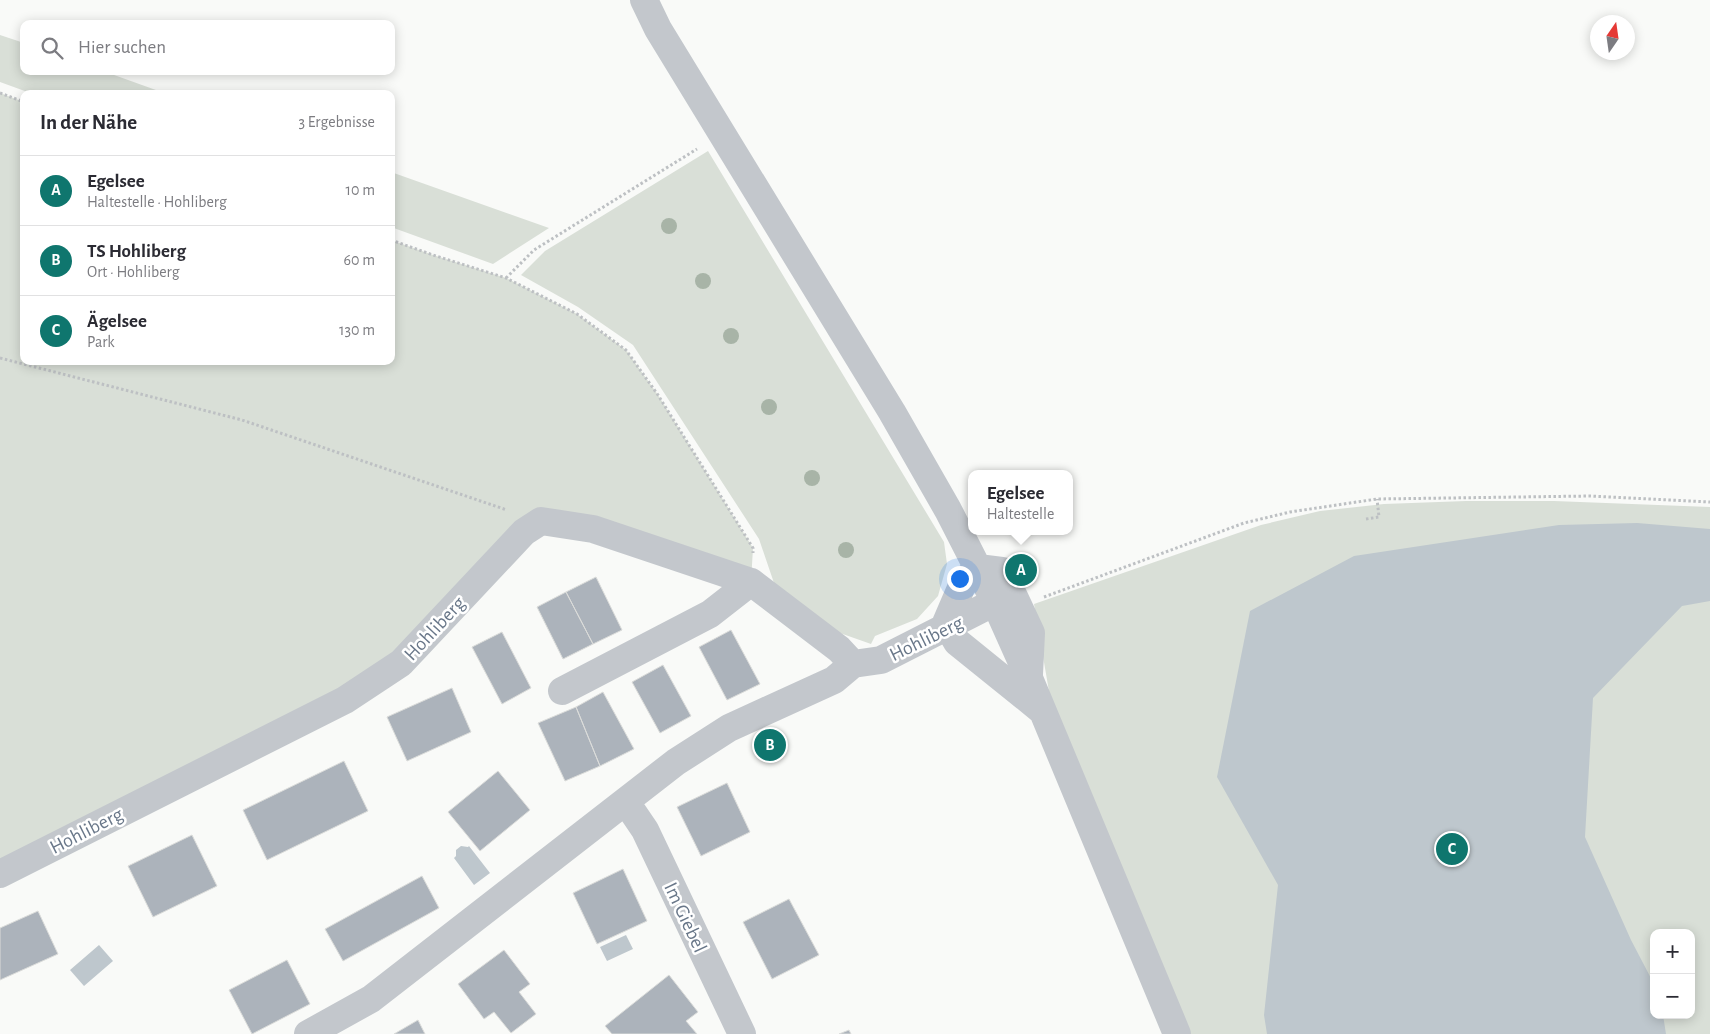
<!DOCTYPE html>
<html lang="de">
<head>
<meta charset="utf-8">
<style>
  body { margin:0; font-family:"Alegreya Sans",sans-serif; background:#f7f7f7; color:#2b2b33 }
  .controls { position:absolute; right:15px; bottom:15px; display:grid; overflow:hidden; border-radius:10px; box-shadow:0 2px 12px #0003 }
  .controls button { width:45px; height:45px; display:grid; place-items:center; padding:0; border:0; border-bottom:1px solid #e1e1e2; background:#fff; color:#2b2b33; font:25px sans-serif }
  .compass { position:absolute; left:1590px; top:15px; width:45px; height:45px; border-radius:50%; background:#fff; box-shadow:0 2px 12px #0003; rotate:13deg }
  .you { position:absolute; left:959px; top:578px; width:18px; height:18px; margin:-12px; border:4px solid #fff; border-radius:50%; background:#1a73e8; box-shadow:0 0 0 8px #1a73e833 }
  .badge { display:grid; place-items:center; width:32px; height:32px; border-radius:50%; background:#0f766e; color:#fff; font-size:16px; font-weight:700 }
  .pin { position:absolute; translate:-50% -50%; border:2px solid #fff; box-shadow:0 1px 5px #0006 }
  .popup { position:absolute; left:968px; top:470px; width:105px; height:65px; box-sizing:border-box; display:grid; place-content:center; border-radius:10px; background:#fff; filter:drop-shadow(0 1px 4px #0005); font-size:16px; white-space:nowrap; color:#7c7c81 }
  .popup b { font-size:19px; color:#2b2b33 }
  .popup::after { content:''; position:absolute; left:50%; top:100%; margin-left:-10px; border:10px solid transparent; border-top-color:#fff }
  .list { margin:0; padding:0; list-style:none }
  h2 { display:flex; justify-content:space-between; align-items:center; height:65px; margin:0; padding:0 20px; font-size:21px }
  h2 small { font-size:16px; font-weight:400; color:#7c7c81 }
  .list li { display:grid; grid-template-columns:32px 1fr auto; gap:15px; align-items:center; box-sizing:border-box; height:70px; padding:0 20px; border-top:1px solid #e1e1e2 }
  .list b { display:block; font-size:19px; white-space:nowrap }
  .list p { margin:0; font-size:16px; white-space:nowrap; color:#7c7c81 }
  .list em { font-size:16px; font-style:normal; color:#7c7c81 }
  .icon { flex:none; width:28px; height:28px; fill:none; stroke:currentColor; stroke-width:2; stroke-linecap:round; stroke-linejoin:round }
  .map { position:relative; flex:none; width:1710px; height:1034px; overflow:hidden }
  .search { position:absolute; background:#fff; box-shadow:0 2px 12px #0003; left:20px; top:20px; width:375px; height:55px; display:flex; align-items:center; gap:12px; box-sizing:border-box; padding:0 18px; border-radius:10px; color:#7c7c81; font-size:19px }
  .panel { position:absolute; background:#fff; box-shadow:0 2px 12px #0003; left:20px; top:90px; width:375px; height:275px; border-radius:10px }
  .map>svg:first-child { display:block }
  .green { fill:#d9dfd7; fill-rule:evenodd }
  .water { fill:#bec7cd }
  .building { fill:#acb3bb; stroke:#dbdcda }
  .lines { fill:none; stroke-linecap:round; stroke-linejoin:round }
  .path { stroke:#bdc0c3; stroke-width:3; stroke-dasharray:2.5 2.5; stroke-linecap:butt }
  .minor { stroke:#c3c7cc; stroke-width:28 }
  .tree { fill:#a8b4a7 }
  .labels { text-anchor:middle; stroke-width:5; stroke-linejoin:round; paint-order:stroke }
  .street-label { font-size:20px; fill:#697789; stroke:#fff }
</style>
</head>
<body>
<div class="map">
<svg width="1710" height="1034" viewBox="0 0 1710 1034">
  <rect width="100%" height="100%" fill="#f9faf8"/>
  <path class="green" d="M0,35l24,8v28h79l64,23h-134l-33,-12z
    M0,93l24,9v259h367v-121l42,15 73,23 71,36 49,36 32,45 95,153 -2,34 -210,-60 -140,141 -401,211z
    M708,151l236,391 3,22 -9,32 -21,23 -42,17 -4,8 -34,-12 -63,-49 -15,-44 -126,-194 -55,-38 -57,-32 24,-24z
    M391,172l158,56 -56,36 -102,-37z
    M1466,501h88l156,6v527h-520l-139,-331 -17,-99 227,-79 59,-14 64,-7zM1654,933h37v82h-37z"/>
  <path class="water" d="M1637,523l73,6v72l-28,5 -89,92 -8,139 46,103 23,44v31h9l3,19h-399l-3,-19 14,-130 -61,-108 33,-166 104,-55 205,-31z
    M461,846l7,1 1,-1 21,27 -16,12 -20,-27 2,-2v-6z
    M626,935l7,14 -26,12 -7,-14z
    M99,945l14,16 -29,25 -14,-16z"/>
  <path class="building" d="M596,577l26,53 -29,14 -27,-52z
    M566,592l27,52 -30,15 -26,-52z
    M731,630l29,54 -33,16 -28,-53z
    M502,632l29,56 -29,16 -30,-57z
    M663,665l28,51 -31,17 -28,-51z
    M452,688l19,44 -64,29 -20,-44z
    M603,692l31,57 -34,17 -24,-59z
    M576,707l24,59 -35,15 -27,-58z
    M775,736l4,11 -14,6 -5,-11z
    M344,761l24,50 -101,49 -24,-50z
    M498,771l32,39 -50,41 -32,-39z
    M727,783l23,49 -49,24 -24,-49z
    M192,835l25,51 -64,31 -25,-51z
    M623,869l24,52 -50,23 -24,-51z
    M422,876l17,32 -96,53 -18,-32z
    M789,899l30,56 -47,24 -29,-57z
    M38,911l20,43 -58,26v-52z
    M504,950l26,34 -11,8 17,22 -25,19 -17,-21 -10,7 -26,-35z
    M287,960l23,44 -58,30 -23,-44z
    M669,975l29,37 -12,9 11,13h-85l-7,-8z
    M418,1020l7,14h-31z
    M849,1030l2,4h-12z"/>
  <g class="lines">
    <path class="path" d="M0,93l24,9
      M391,240l42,15 73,23 71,36 49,36 32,45 95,153v5
      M506,278l28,-28 163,-101
      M0,358l242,62 265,90
      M1366,519l13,-2 -2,-18
      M1044,597l200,-74 46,-11 87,-13 213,-3 120,6"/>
    <path class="minor" d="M644,0l14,29 234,383 56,98 47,92 34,76 148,356
      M1029,674l2,-41 -29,-62 -24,-3 -14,13 -18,42 11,19 83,67
      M562,691l148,-77 41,-32
      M626,802l19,28 97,204
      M0,874l345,-174 56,-37 123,-131 17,-11 52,8 158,53 88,67 14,15
      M308,1034l63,-35 305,-237 53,-34 105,-48 19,-16 28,-4 114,-58"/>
  </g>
  <g class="tree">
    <circle cx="669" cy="226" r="8"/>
    <circle cx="703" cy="281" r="8"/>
    <circle cx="731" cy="336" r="8"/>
    <circle cx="769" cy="407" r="8"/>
    <circle cx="812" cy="478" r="8"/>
    <circle cx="846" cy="550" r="8"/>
  </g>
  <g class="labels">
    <g class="street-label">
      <text transform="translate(434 628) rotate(-47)" y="7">Hohliberg</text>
      <text transform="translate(926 638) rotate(-26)" y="7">Hohliberg</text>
      <text transform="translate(86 830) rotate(-27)" y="7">Hohliberg</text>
      <text transform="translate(686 917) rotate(65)" y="7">Im Giebel</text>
    </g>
  </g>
</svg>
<div class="controls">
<button>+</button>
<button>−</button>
</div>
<svg class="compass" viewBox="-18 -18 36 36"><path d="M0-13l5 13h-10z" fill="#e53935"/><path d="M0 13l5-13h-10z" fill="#7c7c81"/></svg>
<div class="you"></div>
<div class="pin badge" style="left:1021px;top:570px">A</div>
<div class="popup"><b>Egelsee</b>Haltestelle</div>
<div class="pin badge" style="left:770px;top:745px">B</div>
<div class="pin badge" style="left:1452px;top:849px">C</div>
<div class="search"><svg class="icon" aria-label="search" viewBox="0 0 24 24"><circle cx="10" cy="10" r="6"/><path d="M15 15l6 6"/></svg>Hier suchen</div>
<section class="panel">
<h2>In der Nähe<small>3 Ergebnisse</small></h2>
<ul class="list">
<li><span class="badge">A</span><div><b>Egelsee</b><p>Haltestelle · Hohliberg</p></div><em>10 m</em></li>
<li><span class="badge">B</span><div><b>TS Hohliberg</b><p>Ort · Hohliberg</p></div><em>60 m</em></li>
<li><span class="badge">C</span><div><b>Ägelsee</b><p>Park</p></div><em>130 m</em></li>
</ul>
</section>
</div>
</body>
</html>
